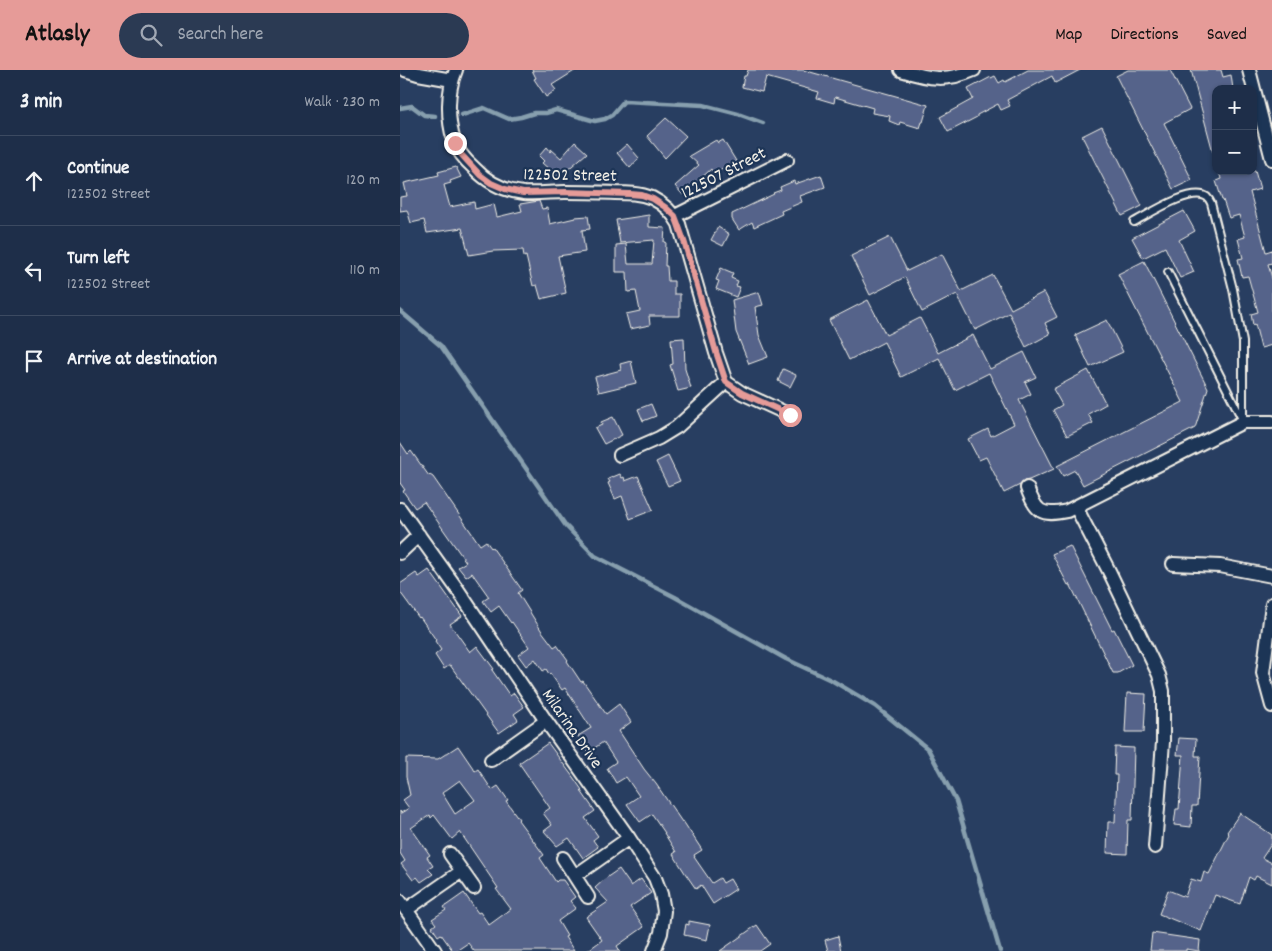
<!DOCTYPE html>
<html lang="en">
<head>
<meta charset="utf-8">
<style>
  body { margin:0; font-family:Dekko,sans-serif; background:#2b3a53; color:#f1f3f6 }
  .controls { position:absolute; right:15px; top:15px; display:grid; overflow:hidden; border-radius:10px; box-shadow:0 1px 4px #0004 }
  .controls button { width:45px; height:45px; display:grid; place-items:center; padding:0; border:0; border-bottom:1px solid #3c4a61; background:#1e2e49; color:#f1f3f6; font:25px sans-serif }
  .stop { position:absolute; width:15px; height:15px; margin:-11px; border:4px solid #e69b98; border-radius:50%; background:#fff }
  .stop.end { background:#e69b98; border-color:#fff; box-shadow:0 1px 5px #0008 }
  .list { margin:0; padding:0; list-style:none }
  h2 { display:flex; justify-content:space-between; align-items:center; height:65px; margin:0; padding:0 20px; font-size:21px }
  h2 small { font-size:16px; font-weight:400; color:#a1a8b4 }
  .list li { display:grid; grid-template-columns:32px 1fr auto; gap:15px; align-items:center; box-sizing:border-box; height:90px; padding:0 20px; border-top:1px solid #3c4a61 }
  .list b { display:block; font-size:19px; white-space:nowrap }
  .list p { margin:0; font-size:16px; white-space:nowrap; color:#a1a8b4 }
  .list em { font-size:16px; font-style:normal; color:#a1a8b4 }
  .icon { flex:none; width:28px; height:28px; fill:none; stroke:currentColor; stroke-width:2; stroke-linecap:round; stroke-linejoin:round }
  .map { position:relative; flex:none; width:872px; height:881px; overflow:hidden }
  header { display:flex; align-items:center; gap:30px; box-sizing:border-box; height:70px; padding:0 25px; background:#e69b98; color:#111 }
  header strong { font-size:24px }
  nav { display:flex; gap:28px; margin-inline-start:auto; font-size:18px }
  .search { width:350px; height:45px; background:#2b3a53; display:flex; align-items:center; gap:12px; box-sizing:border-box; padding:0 18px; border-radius:28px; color:#a1a8b4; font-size:19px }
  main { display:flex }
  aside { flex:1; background:#1e2e49 }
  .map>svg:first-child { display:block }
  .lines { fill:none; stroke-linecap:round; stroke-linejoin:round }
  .stream { stroke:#879fae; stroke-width:4.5 }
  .building { fill:#55638a; stroke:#f4f1e8; fill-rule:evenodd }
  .lane-casing { stroke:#f4f1e8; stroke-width:10 }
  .street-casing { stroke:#f4f1e8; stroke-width:16 }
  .lane { stroke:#1d3557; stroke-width:6 }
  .street { stroke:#1d3557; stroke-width:12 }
  .route { stroke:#e69b98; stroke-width:6 }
  .labels { text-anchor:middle; stroke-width:4.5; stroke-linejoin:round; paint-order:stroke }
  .street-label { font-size:18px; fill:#f4f1e8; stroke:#1d3557 }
</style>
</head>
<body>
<header>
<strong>Atlasly</strong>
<div class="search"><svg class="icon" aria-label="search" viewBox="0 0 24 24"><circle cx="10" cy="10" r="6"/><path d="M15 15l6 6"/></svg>Search here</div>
<nav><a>Map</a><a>Directions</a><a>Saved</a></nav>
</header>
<main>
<aside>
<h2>3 min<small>Walk · 230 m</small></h2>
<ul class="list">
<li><svg class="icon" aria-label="ahead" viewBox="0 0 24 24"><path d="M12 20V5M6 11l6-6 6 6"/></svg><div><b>Continue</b><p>122502 Street</p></div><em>120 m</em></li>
<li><svg class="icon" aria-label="left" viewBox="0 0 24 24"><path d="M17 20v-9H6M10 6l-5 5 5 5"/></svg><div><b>Turn left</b><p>122502 Street</p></div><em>110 m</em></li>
<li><svg class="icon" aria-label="arrive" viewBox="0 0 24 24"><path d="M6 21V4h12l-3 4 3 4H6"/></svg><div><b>Arrive at destination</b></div></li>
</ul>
</aside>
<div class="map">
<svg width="872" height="881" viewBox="0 0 872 881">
  <rect width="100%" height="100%" fill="#283e61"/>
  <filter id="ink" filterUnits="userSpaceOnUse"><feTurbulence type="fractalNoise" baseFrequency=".02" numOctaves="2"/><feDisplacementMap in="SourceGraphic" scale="10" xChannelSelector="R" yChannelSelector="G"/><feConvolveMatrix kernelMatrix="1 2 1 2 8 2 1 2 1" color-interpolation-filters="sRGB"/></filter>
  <g filter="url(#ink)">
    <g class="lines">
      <path class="stream" d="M0,38l12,-2 12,9 11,1
        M62,45l22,-7 25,11 12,-2 13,-4h12l10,-3 39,11 10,-2 7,-4 12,-14 79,4 35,9 25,9
        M0,241l41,35 125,180 29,30 80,41 111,62 47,22 42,25 53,43 28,52 44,150"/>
    </g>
    <path class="building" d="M132,0h44l-24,15 4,5 -10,7 -12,-18 2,-1z
      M348,0h55l125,35 -5,17h-1l-2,6 -20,-6 -1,3 -10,-4 1,-5 -18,-3 1,-5 -38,-11 -1,6 -17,-5 2,-6 -53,-15 -4,15 -20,-5 2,-11h2z
      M628,0h52l-25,13 -3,-7 -45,24 3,6 -9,4 -3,-6 -21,11v2l-29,15 -8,-15 33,-18 -5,-10 23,-12v1l4,-2 4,7 5,-3 1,2z
      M728,0h42l20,39 -26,14 28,57 -19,9 -57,-113z
      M791,0h30l2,7 8,-2 2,14h-17v62l-3,1z
      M266,48l20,18 -21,22 -18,-22z
      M702,56l40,80 -20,10 -40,-80z
      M316,70l2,3 5,-3 13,21 -22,13 -3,-5 -28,26 -8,-9 24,-21 -10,-9z
      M175,72l12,11 -22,19 2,2 -4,3 -2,-1 -2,2 -17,-15 2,-2 -5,-5 8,-9 4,5v-3l10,9z
      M227,74l12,14 -9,10 -13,-15z
      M56,97l5,10 -11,4 1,2 -7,2 6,22 24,-5 1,7 19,-5 3,13 25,-6 -2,-7 19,-3 3,8 5,-1 3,16 25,-6v-1l13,-1 2,13 -8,1 3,22 -27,4 8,37 -25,6 -4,-14 -4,1 -7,-30 -2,1 -1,-7 -30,1 -24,4 -7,-27 -35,5 -3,-13 -13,3 -4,-13 -7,1v-14l7,-1 -3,-13 35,-8 -1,-3z
      M819,101h36l5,18 -10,3 16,60 6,-2v13l-4,1 4,14v67l-11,3 -6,-24 -2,1 -2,-11 7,-2 -10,-36 -6,1 -4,-18 5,-1 -5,-19 7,-2 -6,-22 -10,3 -6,-18h-1l-6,-19 5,-2z
      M421,105l4,12 -25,9 2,6 -21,9 1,3 -28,13 -2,-5 -13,8 -7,-11v-5l42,-20 -1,-1 8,-3 -1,-3 14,-6 1,3z
      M784,141l11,20 -16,9 15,32 -14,6 -15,-31 -22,11 -11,-20z
      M249,145v12l16,1 -1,14h2l-1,24h2l1,15h6v13h6v22h-31l1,9 -20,4 -4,-15 14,-3 -4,-20 -8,1 -1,-20h-11v-27l10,-1 2,20h24l2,-24 -34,3 -4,-23z
      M318,157l11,7 -6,12 -12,-6z
      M490,167l17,34 35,-17 19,37 32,-16 18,34 33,-17 13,25 -12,6 5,11 -24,13 -17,-34 -34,17 -18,-36 -35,18 -17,-35 -35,18 -19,-39z
      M744,191l64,127 -13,40 -112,57 -8,-15 -12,6 -6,-10 126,-64 -65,-128z
      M321,198l12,5 -2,5 7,3 -2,5 4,1 -4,10 -20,-8 3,-8 -3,-1z
      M359,222l4,13 -8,2 4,28 9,22 -19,7 -13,-32 -4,-32z
      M468,230l18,35 34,-17 18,35 35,-18 17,34 34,-17 12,25 -11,5 6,12 -12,6 35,69 -25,11 -5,1 -4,4 -16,8 -18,-36 -7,3 -11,-21 20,-10 3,7 23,-12 -25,-51 -34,17 -16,-32 -38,19 -17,-35 -35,18 -20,-40z
      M707,250l16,32 -33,15 -15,-32z
      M284,268l1,31 6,19 -13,3 -8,-26 3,-1 -2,-25z
      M231,291l5,22 -37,9 -4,-15 26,-7 -1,-6z
      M383,299l13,6 -6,12 -12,-6z
      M688,300l18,34 -18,10 5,9 -26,13 -14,-26 9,-5 -9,-16z
      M251,334l5,12 -13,5 -5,-12z
      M213,347l9,18 -18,9 -9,-16 7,-3 -1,-3z
      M0,372l8,12 3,-3 18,25 1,-1 3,2 47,68 6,-4 5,7 1,-1 30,43 -4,3 23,37 13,17 3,-2 11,15 -1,1 14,21 2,-1 23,33 13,-10 12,18 -12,9 25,38 12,15 26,38 1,-1 19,29 -8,5 1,2h-1l18,26 8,-5 3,5 7,-4 6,10 -23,15 -12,-19 -5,4 -11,-16 -12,-19 3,-2 -12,-19h1l-13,-19 -12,8 -13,-18 12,-8 -13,-19 -10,6 -9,-15 9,-6 -13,-20 -14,10 -11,-16 13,-8 -26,-40 -3,2 -12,-17 -1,1 -3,-5 -3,2 -8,-12 -9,7 -8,-11 11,-8 -17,-25 -1,1 -12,-17 -8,6 -8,-11 6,-4 -17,-24 -6,4 -8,-10 8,-5 -42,-60 -9,6 -12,-17 2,-1 -5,-7z
      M268,386l12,25 -12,5 -12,-24z
      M220,404l2,4 2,-1 1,4 13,-5 15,34 -23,9 -8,-23 -7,3 -7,-16 2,-1 -2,-3z
      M670,476l42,84 2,-1 18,36 -14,8h-5l-43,-89 -2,1 -16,-31z
      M29,500l33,46 -12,8 20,28 7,-6 17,23 -2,1 18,26 4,-3 10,14 -10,7 4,6 -19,13 -49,-68 -6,4 -9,-14 6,-5 -6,-9 1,-1 -16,-23 -1,1 -19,-26v-8l16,-11 3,4z
      M727,623l19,1 -2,38h-19z
      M779,668l17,1 -1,17h5l-3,50h-5l-1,21 -17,-2 2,-16h3l4,-54h-6z
      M148,673l25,34 9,13 -1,1 14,20 -10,7 13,18 -5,4 5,7 -15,11 -14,-20 -12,8 -13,-15 8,-6 -9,-12 7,-5 -31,-45z
      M58,676l17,25 3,-2 14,21 6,-4 10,14 -2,1 13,18 -1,1 26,35 -4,3 16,24 2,-2h5l12,17 -5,4 6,7 -18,13 9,15 -2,1 9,14h-100l-6,-8 -12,8h-3l-12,-17 -3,2 -6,-9 4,-3 -4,-5 14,-9 -2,-3 20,-14 14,20 2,-1 9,13 22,-16 -15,-20 2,-1 -38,-56 -8,7 -18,-24 -3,3 -1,-3 -19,13 19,27 -3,2 6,9 -5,3 5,5 -12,8 -4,-5 -4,3 -12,-16 4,-3 -5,-8v-42l1,2 8,-5 -6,-8 7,-5 -4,-18v-19l32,1zM60,710l15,20 -20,14 -13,-21z
      M715,677l19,1 -2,72h-4l-1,34 -20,-1 1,-31h7l2,-47h-3z
      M840,743l32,22v8l-10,15 10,5v21l-16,-8 -2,4 -5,-3 -9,27 -25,-9 -14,36 -42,-17 9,-24 17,7 6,-18 10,3 3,-10 5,2 20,-40 -2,-2z
      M219,799l12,17 10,-7 10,14 -21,14 14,20 -27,19 3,5h-33l15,-11 -16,-23 22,-15 -13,-14 11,-10z
      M289,851l21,4 -3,15 -23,-5 2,-11 3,1z
      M357,855l13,19 -10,7h-40z
      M752,863l48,7 -1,11 -13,-2v2h-36z
      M438,866l3,15h-13l-3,-11z"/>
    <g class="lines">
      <defs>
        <path id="lane" d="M734,152c15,-8 58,-36 73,-25 1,1 3,4 4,6l22,86 10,53v80
          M768,202l75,149"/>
        <path id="street" d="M5,0l13,4 34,6
          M56,0c-9,22 -9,48 -2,71 4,11 11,19 20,27 13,14 30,23 50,25 13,1 28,-1 41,-1 17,0 33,0 50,1 12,0 25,0 37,5 12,6 21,15 27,26l37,129 10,29 16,11 48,22
          M501,0c29,9 45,12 73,0
          M849,0l23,89
          M275,146l112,-56
          M220,385l39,-17 18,-11 49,-45
          M627,418c9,23 13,29 40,23l176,-89h29
          M676,437l34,66 49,102 4,16v51l-8,105
          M0,439l58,81 88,131 83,117 26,40 6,16 3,17 -3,22 -7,18
          M0,483l19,-18
          M773,494l47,2 52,10
          M872,534l-9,69 9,33
          M91,690l55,-39
          M50,784l24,34
          M163,788l25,39
          M175,806l54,-38
          M0,831l35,50
          M6,840l56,-39"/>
      </defs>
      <use href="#lane" class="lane-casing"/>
      <use href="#street" class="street-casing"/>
      <use href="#lane" class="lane"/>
      <use href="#street" class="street"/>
    </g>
  </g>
  <g class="lines" filter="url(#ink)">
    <path class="route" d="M55,73l4,9 21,23 11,8 14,6 18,4 43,-1 64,2 12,1 11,4 12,8 10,9 3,8 7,20 31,108 10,30 16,11 48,22"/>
  </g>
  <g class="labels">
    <g class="street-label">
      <text transform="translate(323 102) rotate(-27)" y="6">122507 Street</text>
      <text transform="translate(170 104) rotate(1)" y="6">122502 Street</text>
      <text transform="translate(173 658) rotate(55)" y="6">Milarina Drive</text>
    </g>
  </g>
</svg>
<div class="controls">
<button>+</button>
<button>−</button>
</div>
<div class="stop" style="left:390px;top:345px"></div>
<div class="stop end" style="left:55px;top:73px"></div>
</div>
</main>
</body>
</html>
